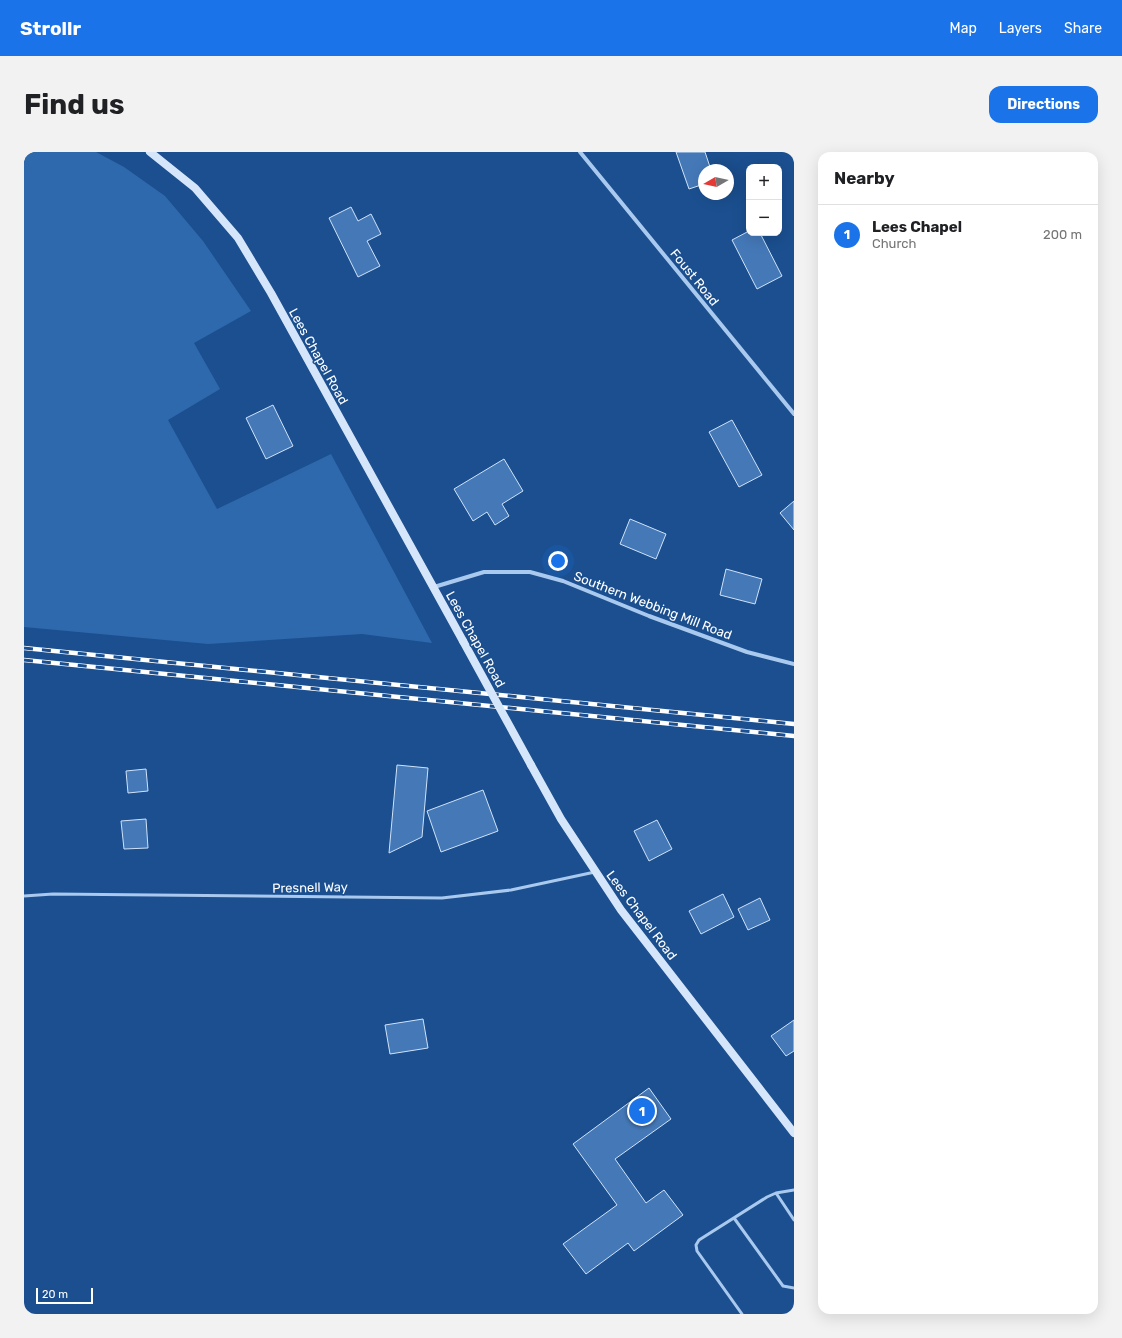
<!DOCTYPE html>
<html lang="en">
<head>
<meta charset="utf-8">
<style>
  body { margin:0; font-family:Rubik,sans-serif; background:#f2f2f2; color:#202124 }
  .controls { position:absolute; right:12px; top:12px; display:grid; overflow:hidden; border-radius:8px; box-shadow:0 4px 16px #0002 }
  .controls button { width:36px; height:36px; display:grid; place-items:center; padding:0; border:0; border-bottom:1px solid #e0e0e0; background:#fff; color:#202124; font:20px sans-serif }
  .compass { position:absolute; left:674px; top:12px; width:36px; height:36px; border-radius:50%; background:#fff; box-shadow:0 4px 16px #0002; rotate:261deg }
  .scale { position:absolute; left:12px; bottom:10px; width:57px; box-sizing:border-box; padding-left:4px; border:2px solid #fff; border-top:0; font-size:11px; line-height:14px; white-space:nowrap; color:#fff; -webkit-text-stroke:3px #1b4f8f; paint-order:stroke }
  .you { position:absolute; left:534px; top:409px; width:14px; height:14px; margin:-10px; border:3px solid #fff; border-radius:50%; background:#1a73e8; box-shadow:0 0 0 6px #1a73e833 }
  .badge { display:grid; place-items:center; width:26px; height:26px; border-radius:50%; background:#1a73e8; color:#fff; font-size:13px; font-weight:700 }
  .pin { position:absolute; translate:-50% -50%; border:2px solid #fff; box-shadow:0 1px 4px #0006 }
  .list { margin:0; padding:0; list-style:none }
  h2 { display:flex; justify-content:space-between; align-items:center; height:52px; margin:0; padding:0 16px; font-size:17px }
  h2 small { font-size:13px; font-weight:400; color:#757577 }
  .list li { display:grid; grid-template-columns:26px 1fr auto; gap:12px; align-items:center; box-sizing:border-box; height:60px; padding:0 16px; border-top:1px solid #e0e0e0 }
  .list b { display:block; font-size:15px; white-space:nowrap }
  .list p { margin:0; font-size:13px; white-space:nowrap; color:#757577 }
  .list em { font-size:13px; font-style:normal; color:#757577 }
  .map { position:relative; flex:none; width:770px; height:1162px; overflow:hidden; border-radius:12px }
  header { display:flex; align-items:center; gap:24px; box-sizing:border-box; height:56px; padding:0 20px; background:#1a73e8; color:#fff }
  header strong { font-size:19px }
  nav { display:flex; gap:22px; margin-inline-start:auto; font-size:14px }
  .intro { display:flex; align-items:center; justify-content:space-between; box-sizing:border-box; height:96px; padding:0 24px }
  h1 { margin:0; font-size:28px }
  .button { padding:10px 18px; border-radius:12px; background:#1a73e8; color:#fff; font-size:14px; font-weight:700 }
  main { display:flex; gap:24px; padding:0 24px }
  aside { flex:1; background:#fff; border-radius:12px; box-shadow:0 4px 16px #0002 }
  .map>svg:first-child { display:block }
  .green { fill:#2e69ad }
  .building { fill:#4478b7; stroke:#cfe3fa }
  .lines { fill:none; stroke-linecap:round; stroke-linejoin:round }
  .service { stroke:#a9c9ee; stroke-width:3 }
  .minor { stroke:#a9c9ee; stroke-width:4 }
  .secondary { stroke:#d6e6fa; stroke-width:8 }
  .rail-casing { stroke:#fff; stroke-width:4.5 }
  .rail { stroke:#1b4f8f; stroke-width:3; stroke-dasharray:9; stroke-linecap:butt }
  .secondary-bridge { stroke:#d6e6fa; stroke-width:8 }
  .labels { text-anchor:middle; stroke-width:3; stroke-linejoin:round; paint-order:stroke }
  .street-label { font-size:13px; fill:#fff; stroke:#1b4f8f }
</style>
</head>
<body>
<header>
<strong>Strollr</strong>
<nav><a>Map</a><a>Layers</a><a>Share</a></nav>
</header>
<div class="intro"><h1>Find us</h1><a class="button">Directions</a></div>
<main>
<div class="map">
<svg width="770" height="1162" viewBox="0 0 770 1162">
  <rect width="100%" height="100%" fill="#1b4f8f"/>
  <path class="green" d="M0,0h72l28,15 41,29 38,45 48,70 -57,32 26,46 -52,31 49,89 114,-55 101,189 -70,-9 -154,10 -184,-17z"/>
  <path class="building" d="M652,0h29l6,18h-7v14l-15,5z
    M327,55l7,14 13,-7 10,20 -14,7 13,25 -22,11 -29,-59z
    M725,79v2h11l22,43 -25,13 -25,-49z
    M249,253l20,41 -27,13 -20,-41z
    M708,268l30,55 -23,12 -30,-55z
    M480,307l19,32 -21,13 7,12 -14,9 -8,-13 -14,9 -19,-32z
    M770,349v29l-14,-17z
    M606,367l36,15 -10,25 -36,-15z
    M702,417l36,10 -7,25 -35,-9z
    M373,613l31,3 -6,69 -33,16z
    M122,617l2,22 -20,2 -2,-22z
    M459,638l15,41 -57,21 -14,-41z
    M122,667l2,29 -24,1 -3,-28z
    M633,668l15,29 -23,12 -15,-30z
    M699,742l11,23 -33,17 -12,-23z
    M736,746l10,22 -22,10 -10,-21z
    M399,867l5,29 -38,6 -5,-29z
    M770,868v31l-8,5 -15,-20z
    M625,936l22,31 -56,40 31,44 18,-13 19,25 -49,36 -6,-8 -42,31 -23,-30 54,-39 -44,-61z"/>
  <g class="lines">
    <path class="service" d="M0,744l29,-2 389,4 69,-8 84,-18
      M752,1041l18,27
      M710,1066l49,68 11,2
      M718,1162l-45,-63 -1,-6 3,-5 68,-43 9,-4 18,-3"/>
    <path class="minor" d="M556,0l214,262
      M410,435l50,-15h46l33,9 86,35 98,36 47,12"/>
    <path class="secondary" d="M126,0l45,36 43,50 33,55 192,348
      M507,613l30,54 60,91 173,223"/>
    <defs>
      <path id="rail" d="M0,496l770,76
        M0,508l770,76"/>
    </defs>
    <use href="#rail" class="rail-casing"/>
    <use href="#rail" class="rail"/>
    <path class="secondary-bridge" d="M439,489l68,124"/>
  </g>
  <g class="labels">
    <g class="street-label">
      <text transform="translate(671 125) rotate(51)" y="5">Foust Road</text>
      <text transform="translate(295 204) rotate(61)" y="5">Lees Chapel Road</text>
      <text transform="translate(629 453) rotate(21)" y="5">Southern Webbing Mill Road</text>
      <text transform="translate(452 487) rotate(61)" y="5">Lees Chapel Road</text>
      <text transform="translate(286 735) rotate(-1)" y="5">Presnell Way</text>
      <text transform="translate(618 763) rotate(53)" y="5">Lees Chapel Road</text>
    </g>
  </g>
</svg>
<div class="controls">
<button>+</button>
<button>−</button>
</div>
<svg class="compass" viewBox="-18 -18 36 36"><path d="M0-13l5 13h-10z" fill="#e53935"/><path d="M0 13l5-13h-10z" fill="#757577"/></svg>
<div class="scale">20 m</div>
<div class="you"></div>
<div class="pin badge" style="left:618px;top:959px">1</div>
</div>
<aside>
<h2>Nearby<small></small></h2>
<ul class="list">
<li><span class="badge">1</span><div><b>Lees Chapel</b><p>Church</p></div><em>200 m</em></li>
</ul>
</aside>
</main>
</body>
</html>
